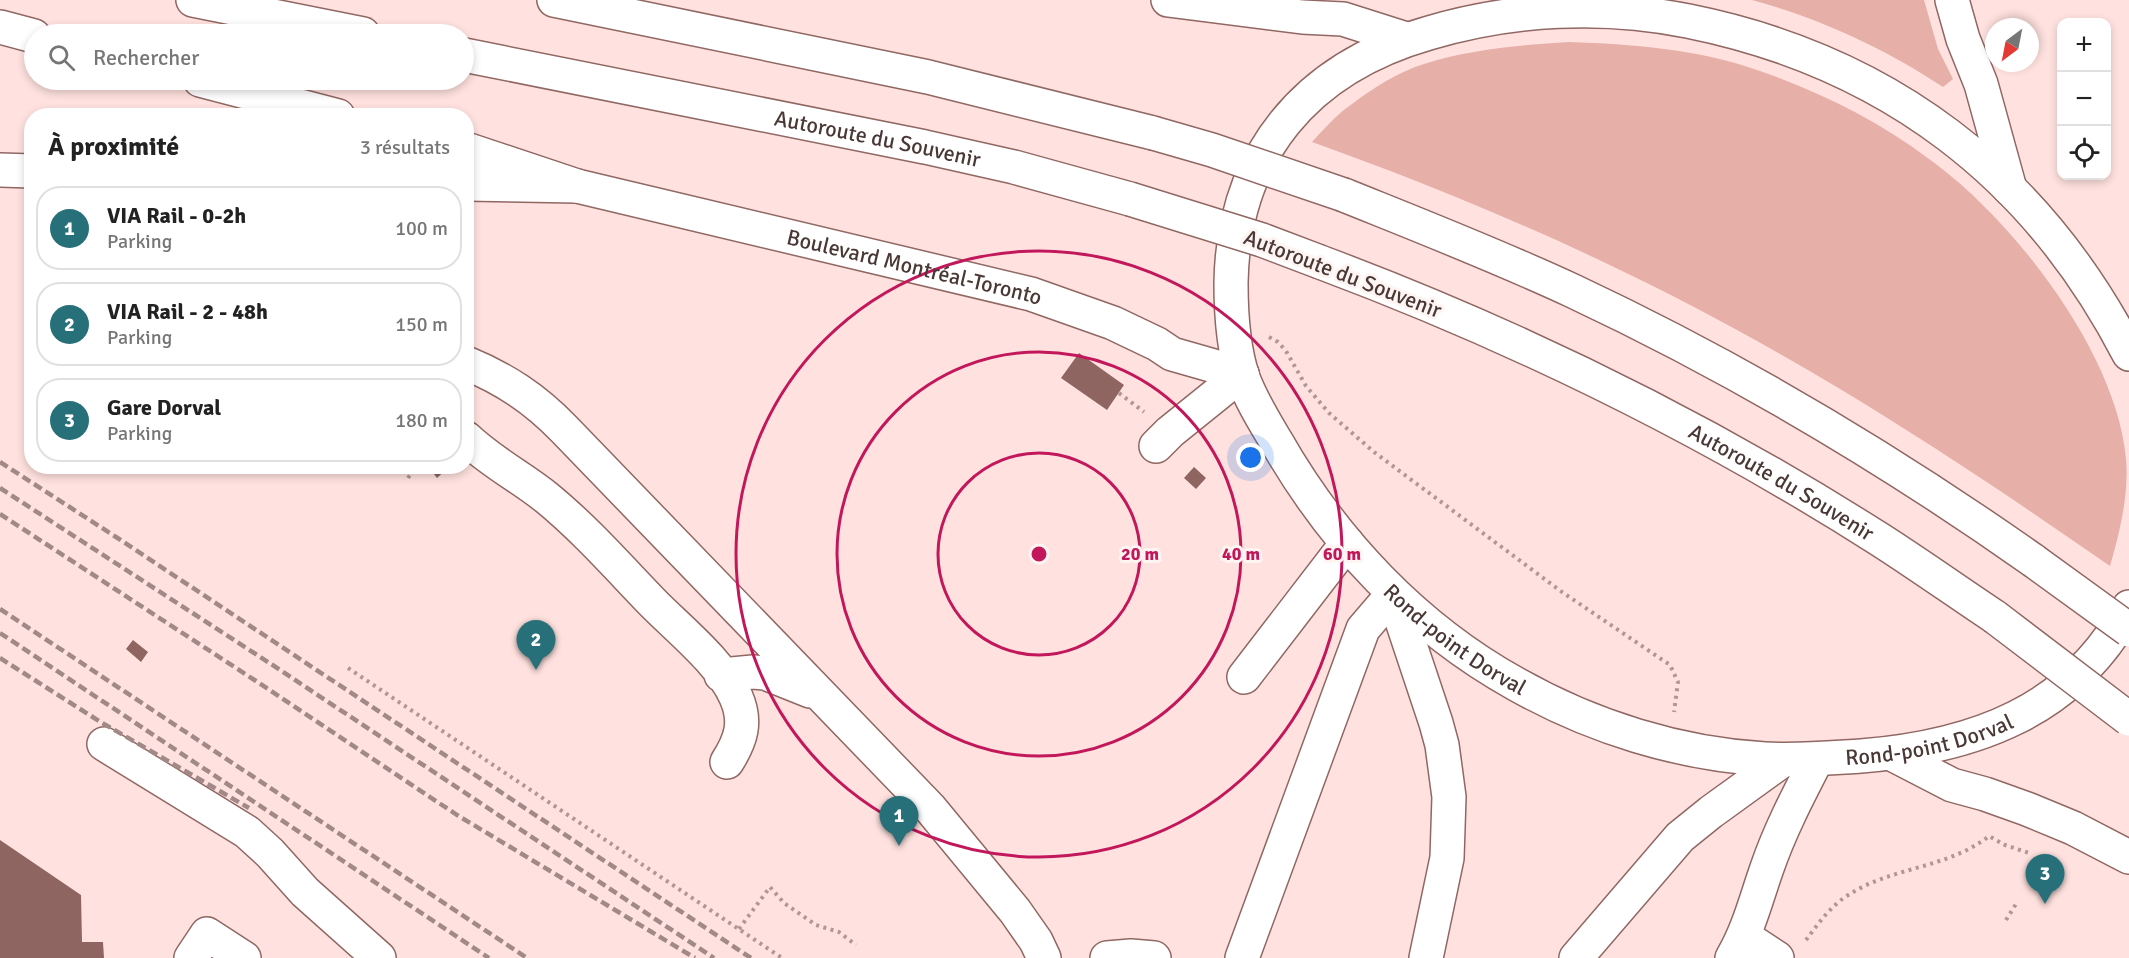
<!DOCTYPE html>
<html lang="fr">
<head>
<meta charset="utf-8">
<style>
  body { margin:0; font-family:Signika,sans-serif; background:#f2f2f2; color:#222 }
  .controls { position:absolute; right:18px; top:18px; display:grid; overflow:hidden; border-radius:12px; box-shadow:0 3px 9px #0003 }
  .controls button { width:54px; height:54px; display:grid; place-items:center; padding:0; border:0; border-bottom:2px solid #e0e0e0; background:#fff; color:#222; font:30px sans-serif }
  .compass { position:absolute; left:1985px; top:18px; width:54px; height:54px; border-radius:50%; background:#fff; box-shadow:0 3px 9px #0003; rotate:212deg }
  .you { position:absolute; left:1251px; top:458px; width:21px; height:21px; margin:-15px; border:4px solid #fff; border-radius:50%; background:#1a73e8; box-shadow:0 0 0 9px #1a73e833 }
  .badge { display:grid; place-items:center; width:39px; height:39px; border-radius:50%; background:#277079; color:#fff; font-size:20px; font-weight:700 }
  .pin { position:absolute; translate:-50% -50px; filter:drop-shadow(0 2px 3px #0008) }
  .pin::after { content:''; position:absolute; top:32px; width:21px; height:18px; background:inherit; clip-path:polygon(0 0,100% 0,50% 100%) }
  .list { margin:0; padding:0; list-style:none }
  h2 { display:flex; justify-content:space-between; align-items:center; height:78px; margin:0; padding:0 24px; font-size:26px }
  h2 small { font-size:20px; font-weight:400; color:#767676 }
  .list li { display:grid; grid-template-columns:39px 1fr auto; gap:18px; align-items:center; box-sizing:border-box; height:84px; margin:0 12px 12px; padding:0 12px; border:2px solid #e0e0e0; border-radius:24px }
  .list b { display:block; font-size:22px; white-space:nowrap }
  .list p { margin:0; font-size:20px; white-space:nowrap; color:#767676 }
  .list em { font-size:20px; font-style:normal; color:#767676 }
  .icon { flex:none; width:33px; height:33px; fill:none; stroke:currentColor; stroke-width:2; stroke-linecap:round; stroke-linejoin:round }
  .map { position:relative; flex:none; width:2129px; height:958px; overflow:hidden }
  .search { position:absolute; background:#fff; box-shadow:0 3px 9px #0003; left:24px; top:24px; width:450px; height:66px; display:flex; align-items:center; gap:15px; box-sizing:border-box; padding:0 21px; border-radius:33px; color:#767676; font-size:22px }
  .panel { position:absolute; background:#fff; box-shadow:0 3px 9px #0003; left:24px; top:108px; width:450px; height:366px; border-radius:24px }
  .map>svg:first-child { display:block }
  .green { fill:#e6afa8 }
  .building { fill:#8e6561 }
  .lines { fill:none; stroke-linecap:round; stroke-linejoin:round }
  .minor-casing { stroke:#906763; stroke-width:36 }
  .major-casing { stroke:#906763; stroke-width:36 }
  .highway-casing { stroke:#906763; stroke-width:36 }
  .path { stroke:#af9795; stroke-width:4; stroke-dasharray:3 4.5; stroke-linecap:butt }
  .minor { stroke:#fff; stroke-width:33 }
  .major { stroke:#fff; stroke-width:33 }
  .highway { stroke:#fff; stroke-width:33 }
  .rail { stroke:#a08987; stroke-width:4.5; stroke-dasharray:9 4.5; stroke-linecap:butt }
  .highway-bridge-casing { stroke:#906763; stroke-width:36; stroke-linecap:butt }
  .highway-bridge { stroke:#fff; stroke-width:33 }
  .ring { fill:none; stroke:#c2185b; stroke-width:3 }
  .labels { text-anchor:middle; stroke-width:6; stroke-linejoin:round; paint-order:stroke }
  .street-label { font-size:22px; fill:#4a3836; stroke:#fef5f3 }
  .centre { fill:#c2185b; stroke:#fef5f3; stroke-width:3 }
  .ring-label { font-size:18px; text-anchor:middle; font-weight:bold; fill:#c2185b; stroke:#fef5f3; stroke-width:6; stroke-linejoin:round; paint-order:stroke }
</style>
</head>
<body>
<div class="map">
<svg width="2129" height="958" viewBox="0 0 2129 958">
  <rect width="100%" height="100%" fill="#ffe2df"/>
  <path class="green" d="M1752,0h172l14,49 15,30 -10,8c-57,-38 -124,-69 -191,-87z
    M1569,42c63,2 128,7 188,28 61,21 120,50 172,89 84,60 188,194 197,300 3,36 -6,72 -16,107 -115,-80 -231,-157 -353,-225 -141,-79 -294,-145 -445,-199 12,-13 25,-28 40,-38 21,-16 46,-32 72,-40 46,-15 97,-19 145,-22z"/>
  <path class="building" d="M1079,353l45,32 -17,25 -46,-32z
    M428,466h22l-13,12z
    M1194,467l12,11 -10,11 -12,-11z
    M133,640l15,12 -7,10 -15,-13z
    M0,840l81,55 1,47h21l1,16h-104z"/>
  <g class="lines">
    <defs>
      <path id="minor" d="M1952,0l11,39 18,45 29,105
        M466,363c39,16 69,36 98,66l366,379 85,103 21,30 8,17
        M466,438c25,24 55,39 81,60 39,32 73,71 108,107 26,26 66,58 81,92 11,25 5,43 -9,65
        M1156,446l14,-14 72,-58
        M721,675l32,-3 12,1 45,18
        M1244,677l103,-134
        M104,744l143,88 23,21 35,39 74,66
        M1745,937l32,21
        M191,958l16,-24 37,24
        M1107,958l24,-2 23,2
        M1242,958l121,-329 30,-35
        M1732,958c17,-29 24,-59 35,-90 13,-38 32,-74 50,-109"/>
      <g id="major">
        <path d="M1168,0l134,17 41,2 63,20"/>
        <path d="M0,170l32,1"/>
        <path id="s1" d="M466,184l111,2 454,108 82,29 44,21 15,10 70,20"/>
        <path id="s2" d="M2129,354c-93,-180 -242,-293 -441,-333 -85,-17 -175,-13 -259,12 -123,35 -196,121 -198,250 0,32 2,65 12,95 8,22 21,43 33,63 57,100 139,187 240,243 76,43 163,70 249,75 32,2 64,-1 96,-3 112,-9 212,-44 268,-149"/>
        <path d="M1892,754l60,31 33,9 42,15 46,19 56,29"/>
      </g>
      <g id="highway">
        <path d="M193,0l170,34"/>
        <path d="M554,0l374,77 225,56"/>
        <path d="M0,27l34,9"/>
        <path id="s3" d="M464,55l461,92 89,20 116,32"/>
        <path d="M200,80l138,36"/>
        <path d="M466,149l111,37"/>
        <path d="M1344,195c77,31 154,61 229,96 162,76 315,167 461,270"/>
        <path id="s4" d="M1320,262c195,73 383,165 559,277 39,25 77,52 116,78"/>
        <path d="M1393,594l43,129 6,22 7,52 -2,61 -21,100"/>
        <path d="M1576,958l104,-121 31,-25 72,-52"/>
      </g>
    </defs>
    <use href="#minor" class="minor-casing"/>
    <use href="#major" class="major-casing"/>
    <use href="#highway" class="highway-casing"/>
    <path class="path" d="M1269,337l9,5 8,9 20,35 23,27 45,39 188,140 108,73 8,17 -4,30
      M1119,393l25,19
      M408,478l8,-12
      M348,668l434,290
      M2006,920l10,-16
      M739,929l31,-42 14,16 32,22 23,7 17,13
      M1806,940c12,-16 25,-35 44,-46 42,-27 99,-26 139,-58l16,9 27,9"/>
    <use href="#minor" class="minor"/>
    <use href="#major" class="major"/>
    <use href="#highway" class="highway"/>
    <path class="rail" d="M0,462l116,75 635,421
      M0,488l271,176 443,294
      M0,514l256,167 201,134 238,143
      M0,609l527,349
      M0,633l489,325
      M0,658l99,63 150,87"/>
    <defs>
      <path id="highway-bridge" d="M1153,133l59,17 132,45
        M1130,199l132,41 58,22
        M2034,561l95,69
        M1995,617l134,102"/>
    </defs>
    <use href="#highway-bridge" class="highway-bridge-casing"/>
    <use href="#highway-bridge" class="highway-bridge"/>
  </g>
  <g class="ring">
    <circle cx="1039" cy="554" r="101"/>
    <circle cx="1039" cy="554" r="202"/>
    <circle cx="1039" cy="554" r="303"/>
  </g>
  <g class="labels">
    <g class="street-label">
      <text dy="8" stroke="none"><textPath href="#s3" startOffset="422">Autoroute du Souvenir</textPath></text>
      <text dy="8" stroke="none"><textPath href="#s1" startOffset="458">Boulevard Montréal-Toronto</textPath></text>
      <text transform="translate(1343 273) rotate(21)" y="8">Autoroute du Souvenir</text>
      <text dy="8" stroke="none"><textPath href="#s4" startOffset="512">Autoroute du Souvenir</textPath></text>
      <text dy="8" stroke="none"><textPath href="#s2" startOffset="1617">Rond-point Dorval</textPath></text>
      <text dy="8" stroke="none"><textPath href="#s2" startOffset="2121">Rond-point Dorval</textPath></text>
    </g>
  </g>
  <circle cx="1039" cy="554" r="9" class="centre"/>
  <g class="ring-label">
    <text x="1140" y="560">20 m</text>
    <text x="1241" y="560">40 m</text>
    <text x="1342" y="560">60 m</text>
  </g>
</svg>
<div class="controls">
<button>+</button>
<button>−</button>
<button><svg class="icon" aria-label="locate" viewBox="0 0 24 24"><circle cx="12" cy="12" r="6"/><path d="M12 2v4M12 18v4M2 12h4M18 12h4"/></svg></button>
</div>
<svg class="compass" viewBox="-18 -18 36 36"><path d="M0-13l5 13h-10z" fill="#e53935"/><path d="M0 13l5-13h-10z" fill="#767676"/></svg>
<div class="you"></div>
<div class="pin badge" style="left:899px;top:846px">1</div>
<div class="pin badge" style="left:536px;top:670px">2</div>
<div class="pin badge" style="left:2045px;top:904px">3</div>
<div class="search"><svg class="icon" aria-label="search" viewBox="0 0 24 24"><circle cx="10" cy="10" r="6"/><path d="M15 15l6 6"/></svg>Rechercher</div>
<section class="panel">
<h2>À proximité<small>3 résultats</small></h2>
<ul class="list">
<li><span class="badge">1</span><div><b>VIA Rail - 0-2h</b><p>Parking</p></div><em>100 m</em></li>
<li><span class="badge">2</span><div><b>VIA Rail - 2 - 48h</b><p>Parking</p></div><em>150 m</em></li>
<li><span class="badge">3</span><div><b>Gare Dorval</b><p>Parking</p></div><em>180 m</em></li>
</ul>
</section>
</div>
</body>
</html>
